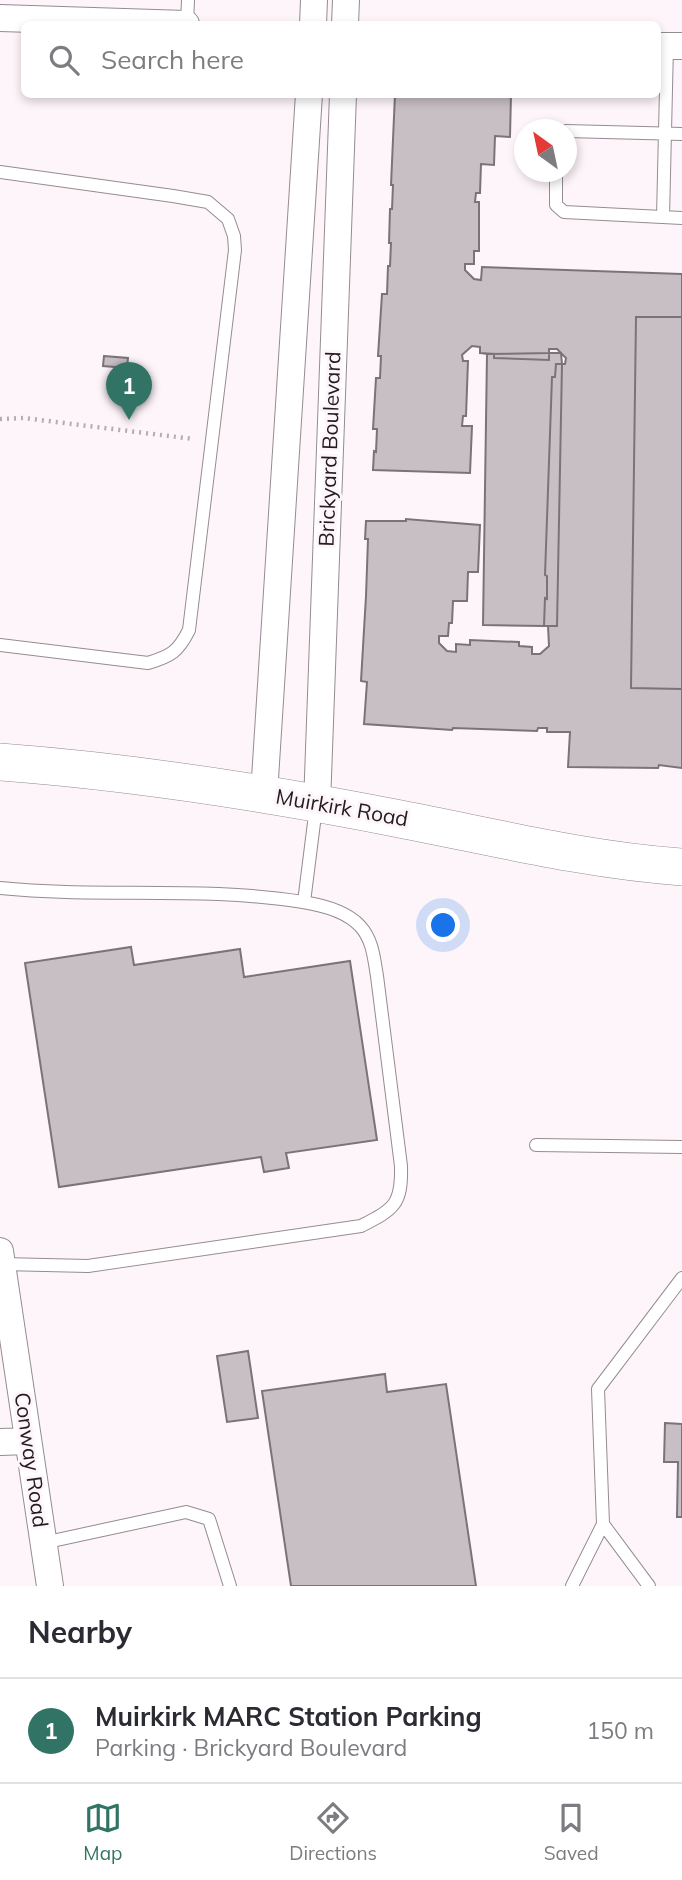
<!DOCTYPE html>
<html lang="en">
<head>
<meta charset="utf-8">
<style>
  body { margin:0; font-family:Mulish,sans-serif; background:#f2f2f3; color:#2b2b33 }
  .compass { position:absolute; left:514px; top:119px; width:63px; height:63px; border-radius:50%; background:#fff; box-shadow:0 4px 10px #0003; rotate:327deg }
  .you { position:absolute; left:444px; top:926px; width:24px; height:24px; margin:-18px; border:5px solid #fff; border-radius:50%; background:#1a73e8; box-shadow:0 0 0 10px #1a73e833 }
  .badge { display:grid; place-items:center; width:46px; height:46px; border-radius:50%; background:#317466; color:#fff; font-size:23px; font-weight:700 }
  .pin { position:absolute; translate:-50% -58px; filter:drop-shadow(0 2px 4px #0008) }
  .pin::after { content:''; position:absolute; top:37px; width:24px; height:21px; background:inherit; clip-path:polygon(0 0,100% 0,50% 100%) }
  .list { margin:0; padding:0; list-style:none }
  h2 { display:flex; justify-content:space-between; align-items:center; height:91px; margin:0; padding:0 28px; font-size:30px }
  h2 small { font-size:23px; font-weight:400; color:#7c7c81 }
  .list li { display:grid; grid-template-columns:46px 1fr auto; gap:21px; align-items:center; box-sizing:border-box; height:105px; padding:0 28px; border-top:2px solid #e1e1e2 }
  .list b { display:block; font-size:26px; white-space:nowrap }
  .list p { margin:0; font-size:23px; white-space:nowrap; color:#7c7c81 }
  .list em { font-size:23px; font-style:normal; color:#7c7c81 }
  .icon { flex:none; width:38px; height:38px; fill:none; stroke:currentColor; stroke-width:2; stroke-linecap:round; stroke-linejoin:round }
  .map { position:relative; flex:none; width:682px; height:1586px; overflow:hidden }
  .search { position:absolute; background:#fff; box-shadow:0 4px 10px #0003; left:21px; right:21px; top:21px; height:77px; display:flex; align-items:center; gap:18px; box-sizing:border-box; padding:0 24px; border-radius:10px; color:#7c7c81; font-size:26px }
  .sheet { height:196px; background:#fff }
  nav { display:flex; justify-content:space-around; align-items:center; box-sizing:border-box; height:98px; border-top:2px solid #e1e1e2; background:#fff; font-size:19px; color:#7c7c81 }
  nav a { display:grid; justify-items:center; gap:4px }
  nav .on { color:#317466 }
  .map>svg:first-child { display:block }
  .building { fill:#c8bfc5; stroke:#7b7378; stroke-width:2 }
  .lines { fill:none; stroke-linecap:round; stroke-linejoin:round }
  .service-casing { stroke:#948c92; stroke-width:14 }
  .minor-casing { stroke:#948c92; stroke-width:28 }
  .secondary-casing { stroke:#948c92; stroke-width:38 }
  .path { stroke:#b3acb0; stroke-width:4.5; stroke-dasharray:2 5; stroke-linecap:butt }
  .service { stroke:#fff; stroke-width:12 }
  .minor { stroke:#fff; stroke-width:26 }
  .secondary { stroke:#fff; stroke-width:37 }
  .labels { text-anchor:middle; stroke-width:6; stroke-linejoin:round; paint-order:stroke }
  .street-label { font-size:21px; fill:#211d1f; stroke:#fef5fb }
</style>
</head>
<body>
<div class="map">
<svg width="682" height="1586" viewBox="0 0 682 1586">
  <rect width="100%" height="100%" fill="#fef5fb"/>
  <path class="building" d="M395,94h116l-1,43 -15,-1 -1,29 -13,-1 -1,29h-4l-1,9h4v49h-5v13h-9v6l9,9 7,1 1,-13 200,7v43h-46l-5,371 51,1v79l-23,-3 -1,3 -90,-1 2,-35h-23v-4h-9l-1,3 -84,-3 -1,2 -88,-6 3,-42 -6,-1 5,-85 2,-57h-3l1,-18h40v-2l74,6 -2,47h-10l-1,29h-14l-1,22h-3l-1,13h-9v7l8,8 9,1v-8l14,1v-5l49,2v4l13,1v7h8l9,-8 -1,-20h-4h13l5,-262h3l1,-6 -9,-9h-8v4l-62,1 -7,-1v-6l-8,-1 -10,9 1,6h5l-2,55h-3l-1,10h10l-2,47 -97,-3 1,-19 2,1 1,-23h-4l3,-51h4l1,-22h-3l4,-62h5l1,-28h2l1,-23h-2l1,-34h2l1,-24h-2z
    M395,94h116l-1,43 -15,-1 -1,29 -13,-1 -1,29h-4l-1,9h4v49h-5v13h-9v6l9,9 7,1 1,-13 200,7v494l-23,-3 -1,3 -90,-1 2,-35h-23v-4h-9l-1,3 -84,-3 -1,2 -88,-6 3,-42 -6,-1 5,-85 2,-57h-3l1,-18h40v-2l74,6 -2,47h-10l-1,29h-14l-1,22h-3l-1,13h-9v7l8,8 9,1v-8l14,1v-5l49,2v4l13,1v7h8l9,-8 -1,-20h-4l1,-28 2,1v-23l-2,-1 7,-198h3l1,-13h9l1,-6 -9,-9h-8v11l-55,-2v-4l-14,-1v-6l-8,-1 -10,9 1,6h5l-2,55h-3l-1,10h10l-2,47 -97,-3 1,-19 2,1 1,-23h-4l3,-51h4l1,-22h-3l4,-62h5l1,-28h2l1,-23h-2l1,-34h2l1,-24h-2z
    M636,317h46v372l-51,-1z
    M549,353h12l1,11h-6l-1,13h-3l-7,198 2,1v23l-2,-1 -1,28 -61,-1 4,-271h7v4l55,2z
    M104,356l24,2 -1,10 -24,-2z
    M131,947l3,18 106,-16 4,28 106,-16 27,179 -91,13 3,15 -25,4 -3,-15 -202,30 -34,-224z
    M248,1351l10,67 -31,4 -10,-66z
    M385,1374l2,18 59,-8 30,202h-185l-29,-195z
    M665,1423l17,1v93h-5l1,-55h-14z"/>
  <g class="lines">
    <defs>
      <path id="service" d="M187,24l1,-24
        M566,131l116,3
        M0,172l173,24 35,6 20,17 6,17 1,14 -46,380c-11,22 -18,26 -41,33l-148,-18
        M556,172v33l8,7 118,6
        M663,217l4,-171
        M0,888c100,10 203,-2 303,14 19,3 44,10 57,24 13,14 14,33 17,50l24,190c1,39 -7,43 -40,60l-273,40 -86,-2
        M304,902l12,-95
        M536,1145l146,2
        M43,1543l143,-31 23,7 21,67
        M572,1586l31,-62
        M649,1586l-46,-62 -5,-135 84,-111"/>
      <path id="minor" d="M0,18l186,6
        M313,24l1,-24
        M345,24l1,-24
        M658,46h24
        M264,794l45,-700
        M317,804l26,-710
        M0,1251l50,335
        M0,1442l28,-1"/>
      <path id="secondary" d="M0,762c134,10 268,31 400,57 94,18 185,41 282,48"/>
    </defs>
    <use href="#service" class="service-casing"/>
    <use href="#minor" class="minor-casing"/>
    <use href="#secondary" class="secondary-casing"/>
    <path class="path" d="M0,419l24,-1 169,21"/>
    <use href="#service" class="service"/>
    <use href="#minor" class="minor"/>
    <use href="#secondary" class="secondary"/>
  </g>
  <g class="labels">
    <g class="street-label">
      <text transform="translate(330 449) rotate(-88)" y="7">Brickyard Boulevard</text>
      <text transform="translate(342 808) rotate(10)" y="7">Muirkirk Road</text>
      <text transform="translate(31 1460) rotate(82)" y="7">Conway Road</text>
    </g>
  </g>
</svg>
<svg class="compass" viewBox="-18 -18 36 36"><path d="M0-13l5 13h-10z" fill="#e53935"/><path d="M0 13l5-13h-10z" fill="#7c7c81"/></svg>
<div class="you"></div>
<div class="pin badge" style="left:129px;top:420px">1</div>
<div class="search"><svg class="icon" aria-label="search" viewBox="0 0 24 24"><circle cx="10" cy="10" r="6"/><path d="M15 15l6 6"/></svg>Search here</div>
</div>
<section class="sheet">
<h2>Nearby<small></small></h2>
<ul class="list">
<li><span class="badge">1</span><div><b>Muirkirk MARC Station Parking</b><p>Parking · Brickyard Boulevard</p></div><em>150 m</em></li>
</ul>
</section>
<nav>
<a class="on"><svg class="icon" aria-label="map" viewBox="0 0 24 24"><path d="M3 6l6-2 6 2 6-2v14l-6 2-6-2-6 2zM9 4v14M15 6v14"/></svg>Map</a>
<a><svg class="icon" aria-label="directions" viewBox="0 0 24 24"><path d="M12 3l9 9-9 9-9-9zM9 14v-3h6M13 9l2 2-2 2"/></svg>Directions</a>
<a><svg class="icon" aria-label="saved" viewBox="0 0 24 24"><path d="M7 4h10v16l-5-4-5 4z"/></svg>Saved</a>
</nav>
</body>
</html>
